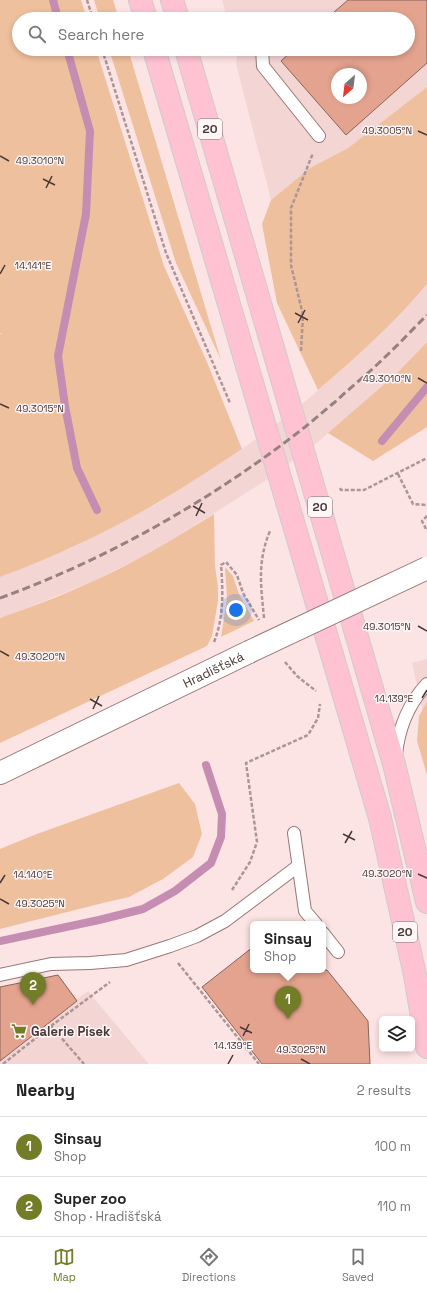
<!DOCTYPE html>
<html lang="en">
<head>
<meta charset="utf-8">
<style>
  body { margin:0; font-family:"Space Grotesk",sans-serif; background:#f2f2f2; color:#222 }
  .controls { position:absolute; right:12px; bottom:12px; display:grid; overflow:hidden; border-radius:6px; box-shadow:0 2px 6px #0003 }
  .controls button { width:36px; height:36px; display:grid; place-items:center; padding:0; border:0; border-bottom:1px solid #e0e0e0; background:#fff; color:#222; font:20px sans-serif }
  .compass { position:absolute; left:331px; top:68px; width:36px; height:36px; border-radius:50%; background:#fff; box-shadow:0 2px 6px #0003; rotate:208deg }
  .you { position:absolute; left:236px; top:610px; width:14px; height:14px; margin:-10px; border:3px solid #fff; border-radius:50%; background:#1a73e8; box-shadow:0 0 0 6px #1a73e833 }
  .badge { display:grid; place-items:center; width:26px; height:26px; border-radius:50%; background:#737c27; color:#fff; font-size:13px; font-weight:700 }
  .pin { position:absolute; translate:-50% -33px; filter:drop-shadow(0 1px 2px #0008) }
  .pin::after { content:''; position:absolute; top:21px; width:14px; height:12px; background:inherit; clip-path:polygon(0 0,100% 0,50% 100%) }
  .popup { position:absolute; left:250px; top:921px; width:76px; height:52px; box-sizing:border-box; display:grid; place-content:center; border-radius:6px; background:#fff; filter:drop-shadow(0 1px 3px #0005); font-size:13px; white-space:nowrap; color:#767676 }
  .popup b { font-size:15px; color:#222 }
  .popup::after { content:''; position:absolute; left:50%; top:100%; margin-left:-8px; border:8px solid transparent; border-top-color:#fff }
  .list { margin:0; padding:0; list-style:none }
  h2 { display:flex; justify-content:space-between; align-items:center; height:52px; margin:0; padding:0 16px; font-size:17px }
  h2 small { font-size:13px; font-weight:400; color:#767676 }
  .list li { display:grid; grid-template-columns:26px 1fr auto; gap:12px; align-items:center; box-sizing:border-box; height:60px; padding:0 16px; border-top:1px solid #e0e0e0 }
  .list b { display:block; font-size:15px; white-space:nowrap }
  .list p { margin:0; font-size:13px; white-space:nowrap; color:#767676 }
  .list em { font-size:13px; font-style:normal; color:#767676 }
  .icon { flex:none; width:22px; height:22px; fill:none; stroke:currentColor; stroke-width:2; stroke-linecap:round; stroke-linejoin:round }
  .map { position:relative; flex:none; width:427px; height:1064px; overflow:hidden }
  .search { position:absolute; background:#fff; box-shadow:0 2px 6px #0003; left:12px; right:12px; top:12px; height:44px; display:flex; align-items:center; gap:10px; box-sizing:border-box; padding:0 14px; border-radius:22px; color:#767676; font-size:15px }
  .sheet { height:172px; background:#fff }
  nav { display:flex; justify-content:space-around; align-items:center; box-sizing:border-box; height:56px; border-top:1px solid #e0e0e0; background:#fff; font-size:11px; color:#767676 }
  nav a { display:grid; justify-items:center; gap:2px }
  nav .on { color:#737c27 }
  .map>svg:first-child { display:block }
  .built { fill:#f3d5d4; fill-rule:evenodd }
  .green { fill:#efc09d }
  .lines { fill:none; stroke-linecap:round; stroke-linejoin:round }
  .stream { stroke:#c58db1; stroke-width:8 }
  .building { fill:#e4a38e; stroke:#86655b; fill-rule:evenodd }
  .lane-casing { stroke:#9a7676; stroke-width:14 }
  .secondary-casing { stroke:#9a7676; stroke-width:24 }
  .highway-casing { stroke:#cfcbcb; stroke-width:24 }
  .path { stroke:#ab9695; stroke-width:2.5; stroke-dasharray:4 2; stroke-linecap:butt }
  .lane { stroke:#fff; stroke-width:12 }
  .secondary { stroke:#fff; stroke-width:22 }
  .highway { stroke:#fec2d3; stroke-width:22 }
  .rail { stroke:#958180; stroke-width:3; stroke-dasharray:8 4; stroke-linecap:butt }
  .secondary-bridge-casing { stroke:#9a7676; stroke-width:24; stroke-linecap:butt }
  .secondary-bridge { stroke:#fff; stroke-width:22 }
  .ticks { fill:none; stroke:#483837; stroke-width:1.5 }
  .labels { text-anchor:middle; stroke-width:3; stroke-linejoin:round; paint-order:stroke }
  .shield { fill:#fef6f6; stroke:#7f7170; stroke-width:1 }
  .shield-label { font-size:12px; font-weight:bold; fill:#483837 }
  .street-label { font-size:13px; fill:#483837; stroke:#fef6f6 }
  .poi-label { font-size:13px; font-weight:bold; fill:#483837; stroke:#fef6f6; text-anchor:start }
  .ticks-label { font-size:10px; text-anchor:middle; fill:#483837; stroke:#fef6f6; stroke-width:3; stroke-linejoin:round; paint-order:stroke }
</style>
</head>
<body>
<div class="map">
<svg width="427" height="1064" viewBox="0 0 427 1064">
  <rect width="100%" height="100%" fill="#fde4e4"/>
  <path class="built" d="M222,0h205v87l-79,61 -38,20 -39,32 -35,-136 1,-8 -2,-7h173v-30h-181zM337,74h24v24h-24z
    M427,284v58l-30,31 -79,69 -53,39 -87,55 -36,21 -51,25 -66,27 -25,9v-41l75,-31 48,-25 35,-18 84,-54 52,-38 45,-39 31,-28 43,-44z
    M427,659v73l-15,-69z
    M58,975l19,24 11,-8 61,73h-149v-77z"/>
  <path class="green" d="M0,0h81l6,19h-68v30h77l68,217 43,96 35,87c-28,18 -56,37 -85,54 -50,29 -103,54 -157,74v-243l2,-1h-2z
    M94,0h19l6,19h-19z
    M109,49h19l93,311 -45,-97z
    M427,87v197c-33,39 -70,73 -109,106l-41,-87 -15,-79 9,-24 39,-32 38,-20z
    M427,342v85l-54,34 -45,-28 69,-60z
    M214,514l1,52 3,21v14l-6,35 -5,10 -207,97v-125c31,-11 61,-22 91,-36 43,-19 83,-43 123,-68z
    M225,567l8,9 6,18 15,27 -33,16 6,-39z
    M427,702v73l-10,-34 2,-25z
    M179,783l16,21 7,30 -9,23 -30,22 -34,18 -26,6 -103,26v-80l34,-14z"/>
  <g class="lines">
    <path class="stream" d="M53,0l5,19
      M67,49l23,82 -4,83 -28,142 7,50 12,62 20,42
      M382,441l45,-54
      M0,941l99,-21 44,-11 32,-18 36,-28 10,-26 1,-23 -16,-49"/>
  </g>
  <path class="building" d="M348,0h79v63l-81,72 -65,-74 13,-12h114v-30h-82zM337,74h24v24h-24z
    M253,947v23h74l41,51 2,43h-108l-60,-77z
    M58,975l19,26 -77,60v-74z"/>
  <g class="lines">
    <defs>
      <path id="lane" d="M262,49l1,17 56,70
        M396,754c3,-26 13,-51 31,-70
        M294,833l11,78 11,13
        M323,933l15,19
        M0,975l51,-11 39,-1 36,-3 44,-14 27,-10 28,-15 73,-55"/>
      <g id="secondary">
        <path id="s1" d="M0,773l249,-121"/>
      </g>
      <path id="highway" d="M140,0l6,19
        M172,0l6,19
        M154,49l226,769 35,157 12,72
        M186,49l208,715 33,138"/>
    </defs>
    <use href="#lane" class="lane-casing"/>
    <use href="#secondary" class="secondary-casing"/>
    <use href="#highway" class="highway-casing"/>
    <path class="path" d="M87,0l6,19
      M102,49l64,204 64,150
      M301,351l2,-36 -12,-50v-57l22,-55
      M398,474l15,30 14,1
      M340,488l1,2h23l63,-32
      M427,516l-5,5 5,10
      M264,618c-3,-32 -7,-56 6,-87
      M214,642c10,-25 9,-51 7,-77l5,-3 11,13 6,18 16,27
      M285,662l12,14 19,15
      M232,890l18,-28 7,-20 -11,-79 62,-28 10,-17 2,-14
      M178,963l81,101
      M51,1026l59,-44
      M3,1064l48,-38 33,38"/>
    <use href="#lane" class="lane"/>
    <use href="#secondary" class="secondary"/>
    <use href="#highway" class="highway"/>
    <path class="rail" d="M0,598c110,-40 213,-99 305,-171 10,-8 20,-17 30,-25 16,-15 34,-29 49,-44 15,-14 29,-29 43,-43"/>
    <defs>
      <path id="secondary-bridge" d="M249,652l178,-84"/>
    </defs>
    <use href="#secondary-bridge" class="secondary-bridge-casing"/>
    <use href="#secondary-bridge" class="secondary-bridge"/>
  </g>
  <path class="ticks" d="M418,131l9,4M0,156l9,5M43,179l12,6M46,188l6,-12M0,274l5,-9M295,313l13,7M298,323l7,-13M418,378l9,5M0,404l9,4M193,506l12,7M196,516l6,-13M418,626l9,5M0,651l9,5M422,698l5,-8M90,699l12,7M93,709l6,-13M343,834l12,6M345,843l7,-12M418,874l9,4M0,883l5,-8M0,899l9,5M240,1027l12,6M243,1036l6,-12M301,1059l9,5M228,1064l5,-9"/>
  <defs>
    <symbol id="supermarket-bare" viewBox="-9 -9 18 18"><path d="M-6-5.5h2.5l.6 2H6L4.5 2H-2.5L-4.4-4H-6ZM-1.5 3.2a1.3 1.3 0 1 0 .1 0ZM3 3.2a1.3 1.3 0 1 0 .1 0Z" fill="#737c27" stroke="#fef6f6" stroke-width="2.5" paint-order="stroke"/></symbol>
  </defs>
  <g fill-rule="evenodd">
    <use href="#supermarket-bare" x="8" y="1020" width="22" height="22"/>
  </g>
  <g class="labels">
    <g class="shield">
      <rect x="198" y="119" width="24" height="20" rx="3"/>
      <rect x="308" y="497" width="24" height="20" rx="3"/>
      <rect x="393" y="922" width="24" height="20" rx="3"/>
    </g>
    <g class="shield-label">
      <text x="210" y="133">20</text>
      <text x="320" y="511">20</text>
      <text x="405" y="936">20</text>
    </g>
    <g class="street-label">
      <text dy="5" stroke="none"><textPath href="#s1" startOffset="237">Hradišťská</textPath></text>
    </g>
    <g class="poi-label">
      <text x="31" y="1036">Galerie Písek</text>
    </g>
  </g>
  <g class="ticks-label">
    <text x="387" y="134">49.3005°N</text>
    <text x="40" y="164">49.3010°N</text>
    <text x="33" y="269">14.141°E</text>
    <text x="387" y="382">49.3010°N</text>
    <text x="40" y="412">49.3015°N</text>
    <text x="387" y="630">49.3015°N</text>
    <text x="40" y="660">49.3020°N</text>
    <text x="394" y="702">14.139°E</text>
    <text x="387" y="877">49.3020°N</text>
    <text x="33" y="878">14.140°E</text>
    <text x="40" y="907">49.3025°N</text>
    <text x="233" y="1049">14.139°E</text>
    <text x="301" y="1053">49.3025°N</text>
  </g>
</svg>
<div class="controls">
<button><svg class="icon" aria-label="layers" viewBox="0 0 24 24"><path d="M12 4l9 5-9 5-9-5zM3 14l9 5 9-5"/></svg></button>
</div>
<svg class="compass" viewBox="-18 -18 36 36"><path d="M0-13l5 13h-10z" fill="#e53935"/><path d="M0 13l5-13h-10z" fill="#767676"/></svg>
<div class="you"></div>
<div class="pin badge" style="left:288px;top:1019px">1</div>
<div class="popup"><b>Sinsay</b>Shop</div>
<div class="pin badge" style="left:33px;top:1005px">2</div>
<div class="search"><svg class="icon" aria-label="search" viewBox="0 0 24 24"><circle cx="10" cy="10" r="6"/><path d="M15 15l6 6"/></svg>Search here</div>
</div>
<section class="sheet">
<h2>Nearby<small>2 results</small></h2>
<ul class="list">
<li><span class="badge">1</span><div><b>Sinsay</b><p>Shop</p></div><em>100 m</em></li>
<li><span class="badge">2</span><div><b>Super zoo</b><p>Shop · Hradišťská</p></div><em>110 m</em></li>
</ul>
</section>
<nav>
<a class="on"><svg class="icon" aria-label="map" viewBox="0 0 24 24"><path d="M3 6l6-2 6 2 6-2v14l-6 2-6-2-6 2zM9 4v14M15 6v14"/></svg>Map</a>
<a><svg class="icon" aria-label="directions" viewBox="0 0 24 24"><path d="M12 3l9 9-9 9-9-9zM9 14v-3h6M13 9l2 2-2 2"/></svg>Directions</a>
<a><svg class="icon" aria-label="saved" viewBox="0 0 24 24"><path d="M7 4h10v16l-5-4-5 4z"/></svg>Saved</a>
</nav>
</body>
</html>
